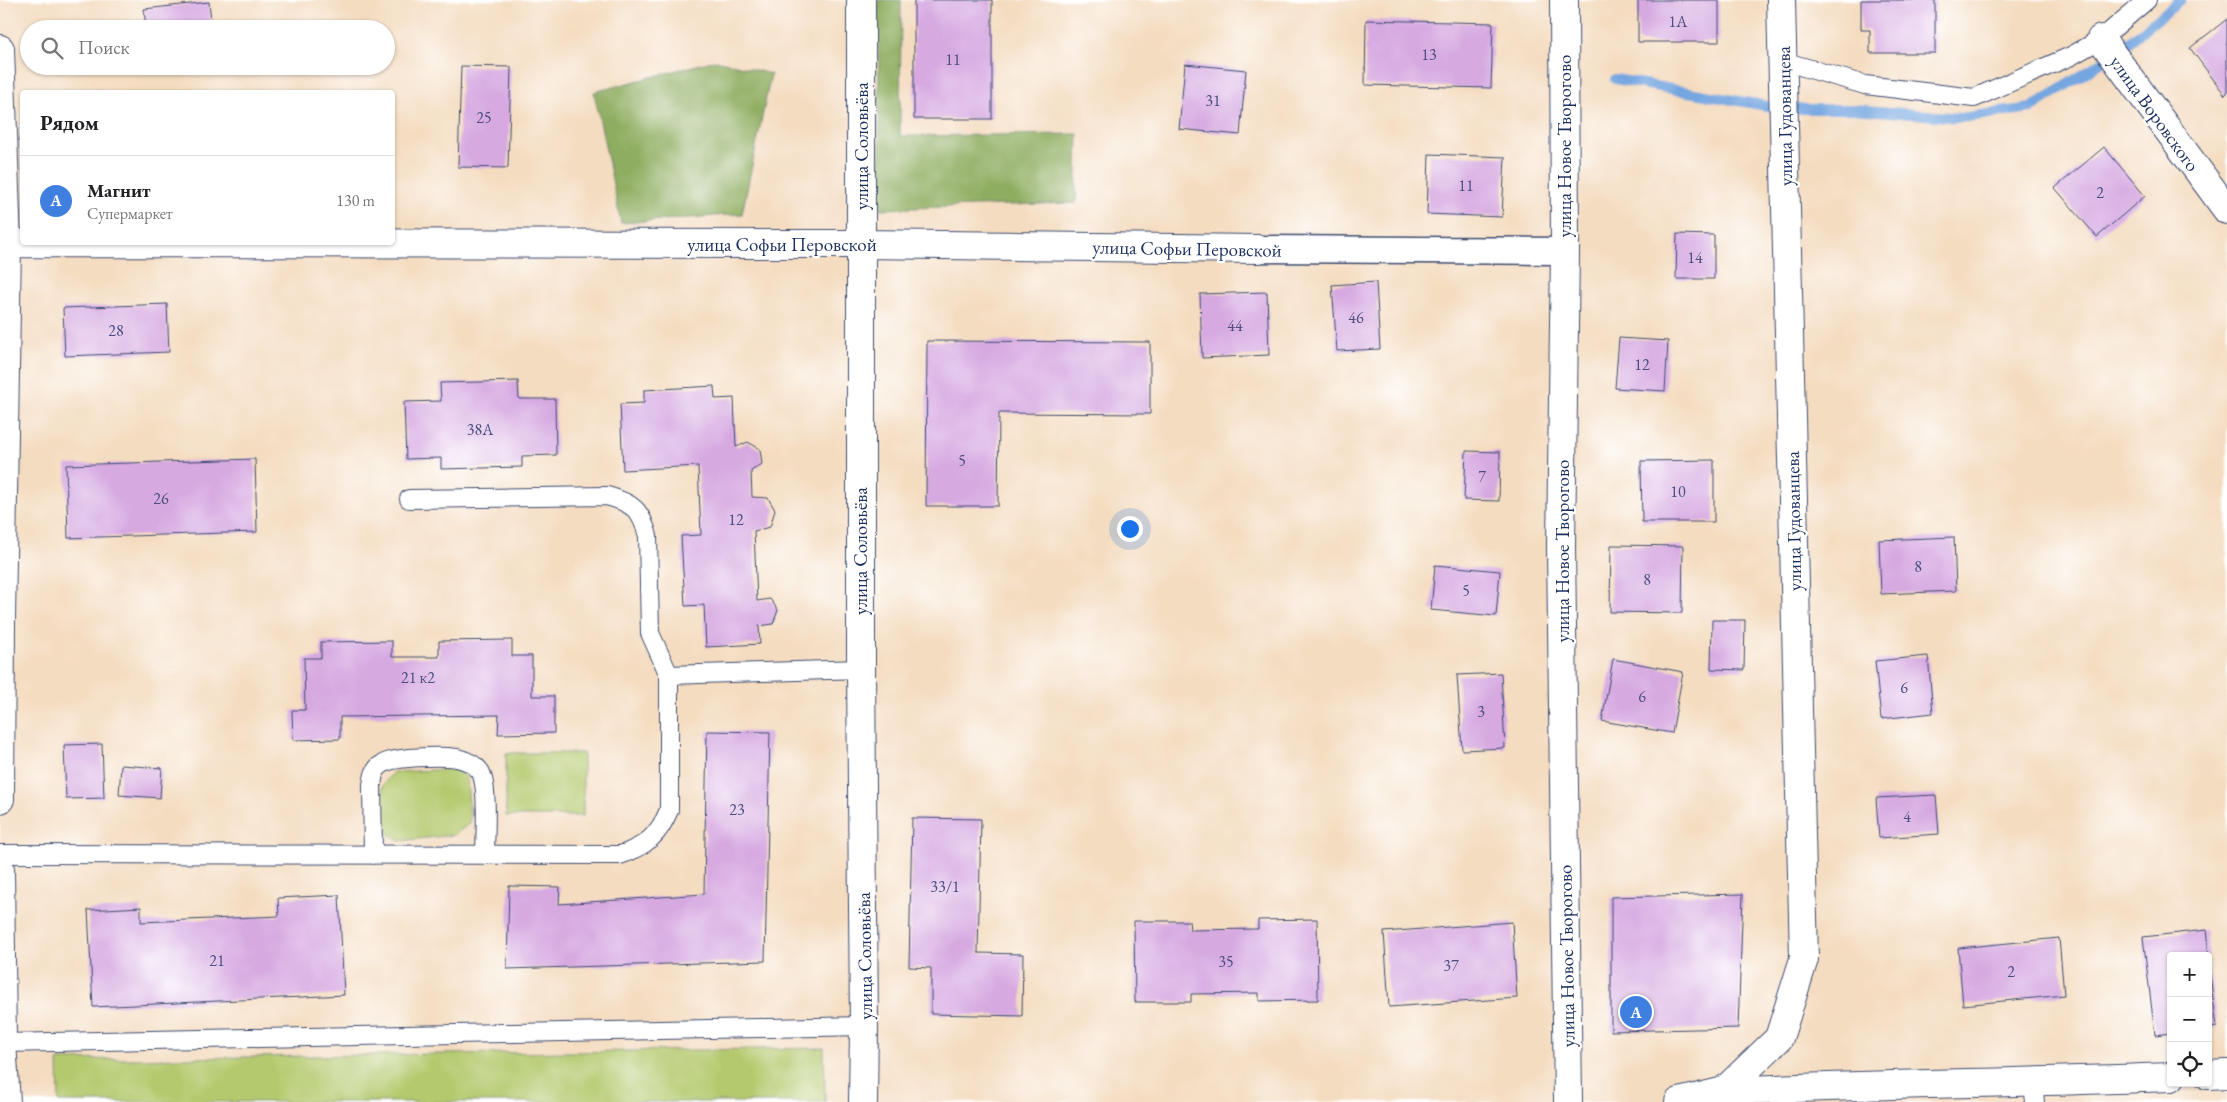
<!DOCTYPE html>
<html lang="ru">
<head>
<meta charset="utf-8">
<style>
  body { margin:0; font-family:"EB Garamond",serif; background:#f6f6f6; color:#202124 }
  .controls { position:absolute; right:15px; bottom:15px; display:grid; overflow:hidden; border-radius:5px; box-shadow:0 1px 4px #0004 }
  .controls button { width:45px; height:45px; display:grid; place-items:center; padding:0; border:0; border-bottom:1px solid #e0e0e0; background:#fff; color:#202124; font:25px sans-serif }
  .you { position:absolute; left:1129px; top:528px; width:18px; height:18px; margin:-12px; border:4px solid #fff; border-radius:50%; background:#1a73e8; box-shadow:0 0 0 8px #1a73e833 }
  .badge { display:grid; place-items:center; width:32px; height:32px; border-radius:50%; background:#1a73e8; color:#fff; font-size:16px; font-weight:700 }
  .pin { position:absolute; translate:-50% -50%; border:2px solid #fff; box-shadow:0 1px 5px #0006 }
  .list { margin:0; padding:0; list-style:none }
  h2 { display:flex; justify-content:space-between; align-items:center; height:65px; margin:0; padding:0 20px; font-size:21px }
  h2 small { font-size:16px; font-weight:400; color:#757577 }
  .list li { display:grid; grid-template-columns:32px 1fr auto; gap:15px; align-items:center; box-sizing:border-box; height:90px; padding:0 20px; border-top:1px solid #e0e0e0 }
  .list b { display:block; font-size:19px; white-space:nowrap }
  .list p { margin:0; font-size:16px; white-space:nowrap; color:#757577 }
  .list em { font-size:16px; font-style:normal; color:#757577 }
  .icon { flex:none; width:28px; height:28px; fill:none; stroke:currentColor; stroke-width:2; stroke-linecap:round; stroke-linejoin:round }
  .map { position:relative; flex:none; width:2227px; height:1102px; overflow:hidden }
  .search { position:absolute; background:#fff; box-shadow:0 1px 4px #0004; left:20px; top:20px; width:375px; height:55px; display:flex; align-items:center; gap:12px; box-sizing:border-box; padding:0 18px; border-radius:28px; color:#757577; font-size:19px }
  .panel { position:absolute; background:#fff; box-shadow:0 1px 4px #0004; left:20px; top:90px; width:375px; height:155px; border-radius:5px }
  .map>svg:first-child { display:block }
  .green { fill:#b4c96d; stroke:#687c66 }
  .forest { fill:#8fad60; stroke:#556e5f }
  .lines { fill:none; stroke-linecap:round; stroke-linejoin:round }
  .stream { stroke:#75a6e0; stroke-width:10 }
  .building { fill:#d6a9e1 }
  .service-casing { stroke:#3c496d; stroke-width:20 }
  .pedestrian-casing { stroke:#3c496d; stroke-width:29 }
  .minor-casing { stroke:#3c496d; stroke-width:30 }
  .tertiary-casing { stroke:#3c496d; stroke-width:30 }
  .service { stroke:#fff; stroke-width:18 }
  .pedestrian { stroke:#fff; stroke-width:26 }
  .minor { stroke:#fff; stroke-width:28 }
  .tertiary { stroke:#fff; stroke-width:28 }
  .labels { text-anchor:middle; stroke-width:4.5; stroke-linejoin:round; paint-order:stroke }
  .number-label { font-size:16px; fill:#4a4e7f }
  .street-label { font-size:19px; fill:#1b2f5e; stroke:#fff }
</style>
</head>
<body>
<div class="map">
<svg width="2227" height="1102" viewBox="0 0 2227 1102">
  <rect width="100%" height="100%" fill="#fff"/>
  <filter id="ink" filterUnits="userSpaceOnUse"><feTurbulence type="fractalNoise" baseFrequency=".02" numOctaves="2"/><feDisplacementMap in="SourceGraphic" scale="10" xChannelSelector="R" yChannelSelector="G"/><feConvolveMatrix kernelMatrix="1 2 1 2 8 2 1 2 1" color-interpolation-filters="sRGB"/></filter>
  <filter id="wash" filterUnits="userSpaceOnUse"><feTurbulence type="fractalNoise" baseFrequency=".0096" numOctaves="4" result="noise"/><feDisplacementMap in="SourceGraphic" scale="20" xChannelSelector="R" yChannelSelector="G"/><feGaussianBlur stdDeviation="1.12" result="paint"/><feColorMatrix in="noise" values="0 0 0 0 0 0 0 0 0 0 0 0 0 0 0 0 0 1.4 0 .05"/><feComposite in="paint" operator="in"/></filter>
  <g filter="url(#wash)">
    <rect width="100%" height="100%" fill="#f4dcc0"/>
    <path class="green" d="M506,753h77v63h-77z
      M457,769l10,8 3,46 -16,12 -55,6 -15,-11 -2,-44 11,-14z
      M824,1048l1,54h-766l-1,-42z"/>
    <path class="forest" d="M878,0h23l-1,136 178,-2 -2,69 -196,6z
      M716,60l55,14 -29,140 -121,9 -27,-131z"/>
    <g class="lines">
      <path class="stream" d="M1615,79l169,30h70l106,9 71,-10 82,-53 68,-55"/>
    </g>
    <g id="blocks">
      <path class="building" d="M914,0h78v119h-78z
        M1638,0h81v42h-81z
        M1861,0h74v53h-65v-23h-9z
        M209,2l3,27h-66l-2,-20z
        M2227,19v74l-2,2 -35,-47z
        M1366,20l127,3 -2,65 -126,-3z
        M1185,64l61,6 -6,65 -61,-6z
        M461,66l50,1 -3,101 -50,-1z
        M2104,147l41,49 -48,41 -42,-49z
        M1429,154l76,3 -3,60 -75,-3z
        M1677,234l37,1v44h-38z
        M1376,282l4,67 -43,2 -5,-66z
        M1267,292l2,63 -67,3 -2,-64z
        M167,304l2,48 -104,4 -2,-48z
        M1619,338l49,3 -3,50 -50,-3z
        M927,341l223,1v72l-151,-1 -1,93h-72z
        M518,381l1,18h36l1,56 -34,1v11l-81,2v-11l-35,1 -2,-57 37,-1 -1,-18z
        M714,386l1,13 19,-1 2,49 12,-5 12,7 2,15 -11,7 1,26 16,1 7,12 -5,17 -16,4 3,70 13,-2 8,11 -5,14 -14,2 1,18 -54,3 -2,-42 -19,1 -4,-70 20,-1 -3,-69 -75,4 -3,-66 24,-1v-13z
        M1466,451l34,1 -1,49 -35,-1z
        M255,459l2,73 -189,6 -2,-73z
        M1714,460v62h-72l-1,-61z
        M1954,537l2,54 -75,3 -2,-54z
        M1611,545l72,1 -1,67 -72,-1z
        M1435,565l65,6 -4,45 -65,-6z
        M1712,620h33l-1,50 -33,-1z
        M512,640v16h20v40h22v37l-56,1 1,-19 -159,2v22l-47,1 -1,-30h13l-1,-52h17v-16l71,-1v16h47v-16z
        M1928,656l5,57 -52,6 -6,-58z
        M1613,659l70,13 -11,61 -70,-12z
        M1501,673l4,75 -43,2 -5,-75z
        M707,731l63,1 -5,229 -258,8 2,-83 51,1 -1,17 145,-10z
        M102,744l2,54 -38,1 -2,-54z
        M121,765l41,3 -2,30 -41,-3z
        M1936,795l3,39 -60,4 -3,-40z
        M912,818l69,1 -3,134 45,1 -1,62 -91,-2v-46l-22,-1z
        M1743,894l-5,134 -127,3v-134z
        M339,895l5,100 -251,12 -5,-97 53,-3v15l138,-6 -1,-18z
        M1317,919l1,81 -59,1v-8l-68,1v8h-56l-1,-81h55l1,9 68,-1v-9z
        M1512,922l5,76 -128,9 -5,-75z
        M2206,930l3,26h-38v77l-16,2 -12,-98z
        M2059,938l5,57 -101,10 -5,-57z
        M2208,961l9,66 -9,1z"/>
    </g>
  </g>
  <g filter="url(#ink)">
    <use href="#blocks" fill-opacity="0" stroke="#3c496d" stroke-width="1"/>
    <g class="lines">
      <defs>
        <path id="service" d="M1783,61l82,24 109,13 97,-42 30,-17 46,-39
          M409,499l198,-3c26,7 34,14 41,40l2,97 19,42
          M0,854l620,1c25,-8 39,-20 49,-45v-135l192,-6
          M373,855l-1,-70c1,-7 2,-16 9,-20 11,-9 61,-9 76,-7 8,2 18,6 23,13 9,14 5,66 5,84
          M2,1043l862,-17
          M2033,1083l2,19"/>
        <path id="pedestrian" d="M1258,249l307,2"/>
        <path id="minor" d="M861,0v669l3,357 -1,76
          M1564,0l1,251 -4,295 7,556
          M2101,39l126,171
          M0,49l7,194 -6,377 -1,179
          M0,243l860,1 398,5
          M0,869l2,174 4,59
          M2208,1075l19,-1
          M1724,1091c149,-7 298,-8 447,-14"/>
        <path id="tertiary" d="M1679,1102l45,-11 55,-53 25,-79 -23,-959"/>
      </defs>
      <use href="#service" class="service-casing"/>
      <use href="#pedestrian" class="pedestrian-casing"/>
      <use href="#minor" class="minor-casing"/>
      <use href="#tertiary" class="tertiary-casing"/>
      <use href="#service" class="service"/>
      <use href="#pedestrian" class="pedestrian"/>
      <use href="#minor" class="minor"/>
      <use href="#tertiary" class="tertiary"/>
    </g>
  </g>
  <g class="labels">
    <g class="number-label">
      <text x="1678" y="27">1А</text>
      <text x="1429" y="60">13</text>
      <text x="953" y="65">11</text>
      <text x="1213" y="106">31</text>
      <text x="484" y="123">25</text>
      <text x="1466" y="191">11</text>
      <text x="2100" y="198">2</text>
      <text x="1695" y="263">14</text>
      <text x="1356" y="323">46</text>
      <text x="1235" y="331">44</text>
      <text x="116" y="336">28</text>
      <text x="1642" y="370">12</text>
      <text x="480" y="435">38А</text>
      <text x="962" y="466">5</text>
      <text x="1482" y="482">7</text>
      <text x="1678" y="497">10</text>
      <text x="161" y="504">26</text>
      <text x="736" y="525">12</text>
      <text x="1918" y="572">8</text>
      <text x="1647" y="585">8</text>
      <text x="1466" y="596">5</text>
      <text x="418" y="683">21 к2</text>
      <text x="1904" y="693">6</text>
      <text x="1642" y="702">6</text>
      <text x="1481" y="717">3</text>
      <text x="737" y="815">23</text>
      <text x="1907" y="822">4</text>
      <text x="945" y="892">33/1</text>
      <text x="217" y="966">21</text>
      <text x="1226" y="967">35</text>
      <text x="1451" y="971">37</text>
      <text x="2011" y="977">2</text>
    </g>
    <g class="street-label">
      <text transform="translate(2155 113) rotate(54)" y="7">улица Воровского</text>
      <text transform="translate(1784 116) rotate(-91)" y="7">улица Гудованцева</text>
      <text transform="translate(861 146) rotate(-90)" y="7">улица Соловьёва</text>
      <text transform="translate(1564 146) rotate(-90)" y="7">улица Новое Творогово</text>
      <text x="782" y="251">улица Софьи Перовской</text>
      <text transform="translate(1187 248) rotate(1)" y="7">улица Софьи Перовской</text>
      <text transform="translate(1793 521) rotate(-91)" y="7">улица Гудованцева</text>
      <text transform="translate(860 551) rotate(-90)" y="7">улица Соловьёва</text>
      <text transform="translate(1562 551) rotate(-90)" y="7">улица Новое Творогово</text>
      <text transform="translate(864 956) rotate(-91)" y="7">улица Соловьёва</text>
      <text transform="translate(1566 956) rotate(-91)" y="7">улица Новое Творогово</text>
    </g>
  </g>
</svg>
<div class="controls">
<button>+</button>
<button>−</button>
<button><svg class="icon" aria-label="locate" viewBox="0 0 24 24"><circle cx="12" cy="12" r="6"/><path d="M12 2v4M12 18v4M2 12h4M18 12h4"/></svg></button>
</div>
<div class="you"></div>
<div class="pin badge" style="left:1636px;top:1012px;background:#3f7fe0">A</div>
<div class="search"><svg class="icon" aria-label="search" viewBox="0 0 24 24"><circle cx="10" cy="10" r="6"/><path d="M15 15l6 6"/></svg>Поиск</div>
<section class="panel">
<h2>Рядом<small></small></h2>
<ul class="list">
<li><span class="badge" style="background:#3f7fe0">A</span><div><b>Магнит</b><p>Супермаркет</p></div><em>130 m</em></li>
</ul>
</section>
</div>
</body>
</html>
